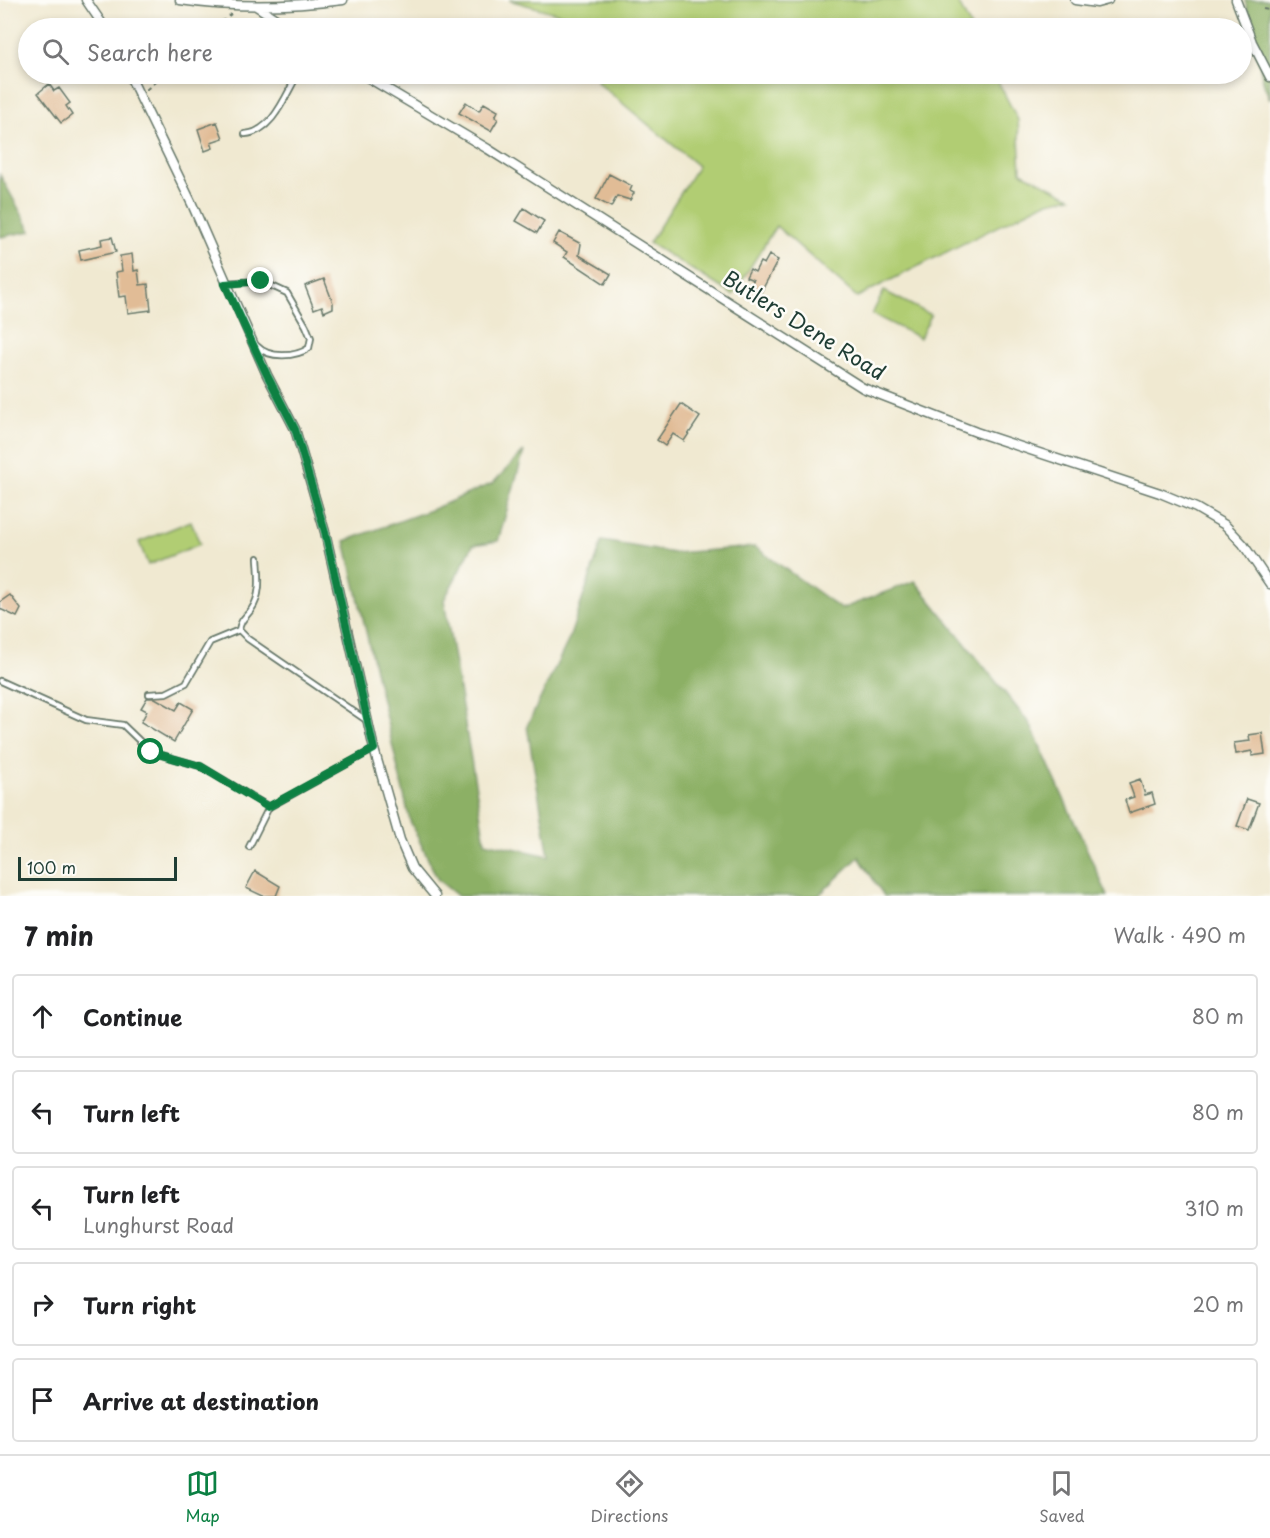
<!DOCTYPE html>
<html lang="en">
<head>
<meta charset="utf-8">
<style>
  body { margin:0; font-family:"Playpen Sans",sans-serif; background:#f6f6f6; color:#202124 }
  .scale { position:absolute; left:18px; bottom:15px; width:159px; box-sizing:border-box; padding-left:6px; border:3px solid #1f3d34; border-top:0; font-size:16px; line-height:21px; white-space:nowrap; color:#1f3d34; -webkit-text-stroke:4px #fdfcf7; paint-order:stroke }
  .stop { position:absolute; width:18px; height:18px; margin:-14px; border:4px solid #0b8043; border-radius:50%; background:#fff }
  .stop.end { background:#0b8043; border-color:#fff; box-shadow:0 2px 6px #0008 }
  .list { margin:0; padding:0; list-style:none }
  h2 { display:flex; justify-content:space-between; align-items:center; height:78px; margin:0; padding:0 24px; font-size:26px }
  h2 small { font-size:20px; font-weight:400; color:#757577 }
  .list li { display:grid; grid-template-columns:39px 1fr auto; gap:18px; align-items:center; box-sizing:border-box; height:84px; margin:0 12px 12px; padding:0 12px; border:2px solid #e0e0e0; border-radius:6px }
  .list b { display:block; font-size:22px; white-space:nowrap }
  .list p { margin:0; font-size:20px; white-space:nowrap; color:#757577 }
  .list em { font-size:20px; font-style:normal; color:#757577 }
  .icon { flex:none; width:33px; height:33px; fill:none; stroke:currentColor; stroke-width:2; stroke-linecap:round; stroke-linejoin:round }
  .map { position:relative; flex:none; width:1270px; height:896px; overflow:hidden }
  .search { position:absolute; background:#fff; box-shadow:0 3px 9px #0003; left:18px; right:18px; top:18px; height:66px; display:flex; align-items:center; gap:15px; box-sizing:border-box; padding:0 21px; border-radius:33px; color:#757577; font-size:22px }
  .sheet { height:558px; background:#fff }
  nav { display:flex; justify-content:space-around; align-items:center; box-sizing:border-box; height:84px; border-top:2px solid #e0e0e0; background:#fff; font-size:16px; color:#757577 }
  nav a { display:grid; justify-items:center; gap:3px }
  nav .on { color:#0b8043 }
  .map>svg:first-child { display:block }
  .green { fill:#b1cd73; stroke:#688554; stroke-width:1.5 }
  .forest { fill:#8cb065; stroke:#56764c; stroke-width:1.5 }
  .building { fill:#e1bc96 }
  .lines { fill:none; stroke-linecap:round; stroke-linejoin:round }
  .service-casing { stroke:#68796b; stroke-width:8 }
  .minor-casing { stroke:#68796b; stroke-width:11 }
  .path { stroke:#68796b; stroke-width:2; stroke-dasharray:4.5 4.5; stroke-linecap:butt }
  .service { stroke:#fff; stroke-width:4.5 }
  .minor { stroke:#fff; stroke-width:8 }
  .route { stroke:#0b8043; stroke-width:8 }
  .labels { text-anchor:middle; stroke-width:5; stroke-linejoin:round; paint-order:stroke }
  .street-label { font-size:21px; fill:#1f3d34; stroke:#fdfcf7 }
</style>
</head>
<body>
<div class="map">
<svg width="1270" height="896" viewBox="0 0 1270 896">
  <rect width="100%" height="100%" fill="#fdfcf7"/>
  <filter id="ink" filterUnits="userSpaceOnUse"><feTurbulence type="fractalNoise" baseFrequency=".0167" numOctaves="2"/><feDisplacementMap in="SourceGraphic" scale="12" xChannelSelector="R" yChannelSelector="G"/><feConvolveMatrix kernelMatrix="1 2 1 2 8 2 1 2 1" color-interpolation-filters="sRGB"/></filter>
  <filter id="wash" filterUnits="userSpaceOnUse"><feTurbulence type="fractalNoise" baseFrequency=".008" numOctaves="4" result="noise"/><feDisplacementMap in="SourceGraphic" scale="24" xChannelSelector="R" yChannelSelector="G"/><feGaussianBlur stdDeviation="1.35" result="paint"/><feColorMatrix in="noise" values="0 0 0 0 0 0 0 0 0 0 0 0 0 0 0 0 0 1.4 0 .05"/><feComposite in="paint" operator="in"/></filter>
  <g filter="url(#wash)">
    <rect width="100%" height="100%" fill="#f0e9d1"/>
    <path class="green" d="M509,0h448l14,28h-383l-7,-8z
      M599,74h395l24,46 3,52 50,25 -27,6 -187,94 -81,-71 -43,69 -84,-52 49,-77 -101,-84z
      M884,291l47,24 -11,23 -48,-24z
      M191,521l9,23 -52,21 -9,-23z"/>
    <path class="forest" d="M1245,0h25v99l-6,-14z
      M0,175l31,56 -31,6z
      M524,451l-26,90 -25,4 -29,55 41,242 64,14 -22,-130 42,-87 33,-98 72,12 81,-6 86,62 74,-28 115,143 78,172h-224l-25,-39 -41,39h-360l-20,-16 -28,-59 -65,-280 88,-32 60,-26z"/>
    <g id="blocks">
      <path class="building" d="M49,84l5,7 5,-3 11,15 -4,3 6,9 -11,8 -23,-30z
        M466,102l13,9 5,-8 14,8 -3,6 3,2 -7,12 -32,-18z
        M217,122l6,16 -12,4 2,6 -8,3 -7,-22z
        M609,174l23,12 -2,5 4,2 -4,7 -13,-4 -6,11 -15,-8z
        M524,208l20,13 -7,12 -21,-12z
        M559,232l22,12 -2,11 32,19 -6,10 -41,-27 3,-5 -14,-9z
        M112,237l4,15 -35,8 -2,-10 23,-5 -1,-6z
        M132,254l2,17 4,-1 2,15 8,-1 3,26 -23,3 -2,-17 -7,1 -3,-25 6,-1 -2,-15z
        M769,255l9,5 -17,32 -11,-6 3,-6 -7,-3 4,-8 5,3 5,-10 4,2z
        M324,279l9,24v5l-9,4 -2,-6 -8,3 -9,-23z
        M681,404l19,13 -16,24 -11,-7 -8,12 -8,-6z
        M10,595l11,14 -4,8 -17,-8v-7z
        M147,698h8l21,12 5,-8 12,7 -19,33 -33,-20 6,-11 -6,-3z
        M1262,733l3,21 -13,2v-5l-16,3 -2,-11 16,-2 -1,-6z
        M1140,779l5,16 7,-2 3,11 -26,9 -4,-13 9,-3 -5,-14z
        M1247,799l12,4 -10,27 -12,-4z
        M255,871l25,15 -4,10h-13l-17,-8z"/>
    </g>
  </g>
  <g filter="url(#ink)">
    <use href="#blocks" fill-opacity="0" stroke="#68796b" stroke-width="1.5"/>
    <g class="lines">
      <defs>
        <path id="service" d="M245,134c28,-2 40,-38 53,-60
          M225,283l36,-2 26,12 19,33 5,12 -2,10c-13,9 -40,11 -52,-2
          M258,558c1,17 4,37 -7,52 -6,8 -10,9 -12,20l9,9 118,81
          M0,681l86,39 37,5 28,27 49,14 69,41
          M149,694l17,-1 20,-10 24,-41 29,-12
          M249,847l20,-40 105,-58"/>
        <path id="minor" d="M86,0l19,28
          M180,0c55,8 109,7 163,0
          M1075,0l22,3 11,-3
          M1236,0l16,42 18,35
          M256,6l34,22
          M129,74l63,130 75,171 28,54 30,103 49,217 26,91 12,28 23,28
          M362,74l126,75 375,239 113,44 184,61 36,15 29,17 18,19 27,40"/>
      </defs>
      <use href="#service" class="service-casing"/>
      <use href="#minor" class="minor-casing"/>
      <path class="path" d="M1263,9l7,1
        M214,28l17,-14
        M146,90l18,-16"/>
      <use href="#service" class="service"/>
      <use href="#minor" class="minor"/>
    </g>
  </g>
  <g class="lines" filter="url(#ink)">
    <path class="route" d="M151,752l49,14 68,41 106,-58 -49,-217 -30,-103 -28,-54 -42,-91 36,-3"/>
  </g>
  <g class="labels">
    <g class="street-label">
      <text transform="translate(804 326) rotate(32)" y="7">Butlers Dene Road</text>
    </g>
  </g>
</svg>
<div class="scale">100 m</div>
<div class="stop" style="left:151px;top:752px"></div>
<div class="stop end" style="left:261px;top:281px"></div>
<div class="search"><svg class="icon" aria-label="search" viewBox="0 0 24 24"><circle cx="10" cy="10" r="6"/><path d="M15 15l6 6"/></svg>Search here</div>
</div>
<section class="sheet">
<h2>7 min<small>Walk · 490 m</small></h2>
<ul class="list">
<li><svg class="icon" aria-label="ahead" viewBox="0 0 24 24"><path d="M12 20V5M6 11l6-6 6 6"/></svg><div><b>Continue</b></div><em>80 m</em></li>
<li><svg class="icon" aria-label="left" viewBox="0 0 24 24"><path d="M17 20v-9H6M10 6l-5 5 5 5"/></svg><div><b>Turn left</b></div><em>80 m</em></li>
<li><svg class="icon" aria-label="left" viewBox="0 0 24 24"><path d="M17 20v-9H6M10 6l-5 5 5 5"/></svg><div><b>Turn left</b><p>Lunghurst Road</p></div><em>310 m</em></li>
<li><svg class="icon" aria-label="right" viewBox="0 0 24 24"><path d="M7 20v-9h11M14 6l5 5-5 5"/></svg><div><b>Turn right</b></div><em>20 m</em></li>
<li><svg class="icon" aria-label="arrive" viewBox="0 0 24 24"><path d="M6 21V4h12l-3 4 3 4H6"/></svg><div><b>Arrive at destination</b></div></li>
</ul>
</section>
<nav>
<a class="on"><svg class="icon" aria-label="map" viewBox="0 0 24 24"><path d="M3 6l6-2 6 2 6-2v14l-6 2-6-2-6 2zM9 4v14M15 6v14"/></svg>Map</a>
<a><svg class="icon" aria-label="directions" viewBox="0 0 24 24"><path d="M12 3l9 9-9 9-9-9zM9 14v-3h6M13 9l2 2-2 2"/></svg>Directions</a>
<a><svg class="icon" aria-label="saved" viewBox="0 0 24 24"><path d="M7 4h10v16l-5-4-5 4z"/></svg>Saved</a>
</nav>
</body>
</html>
